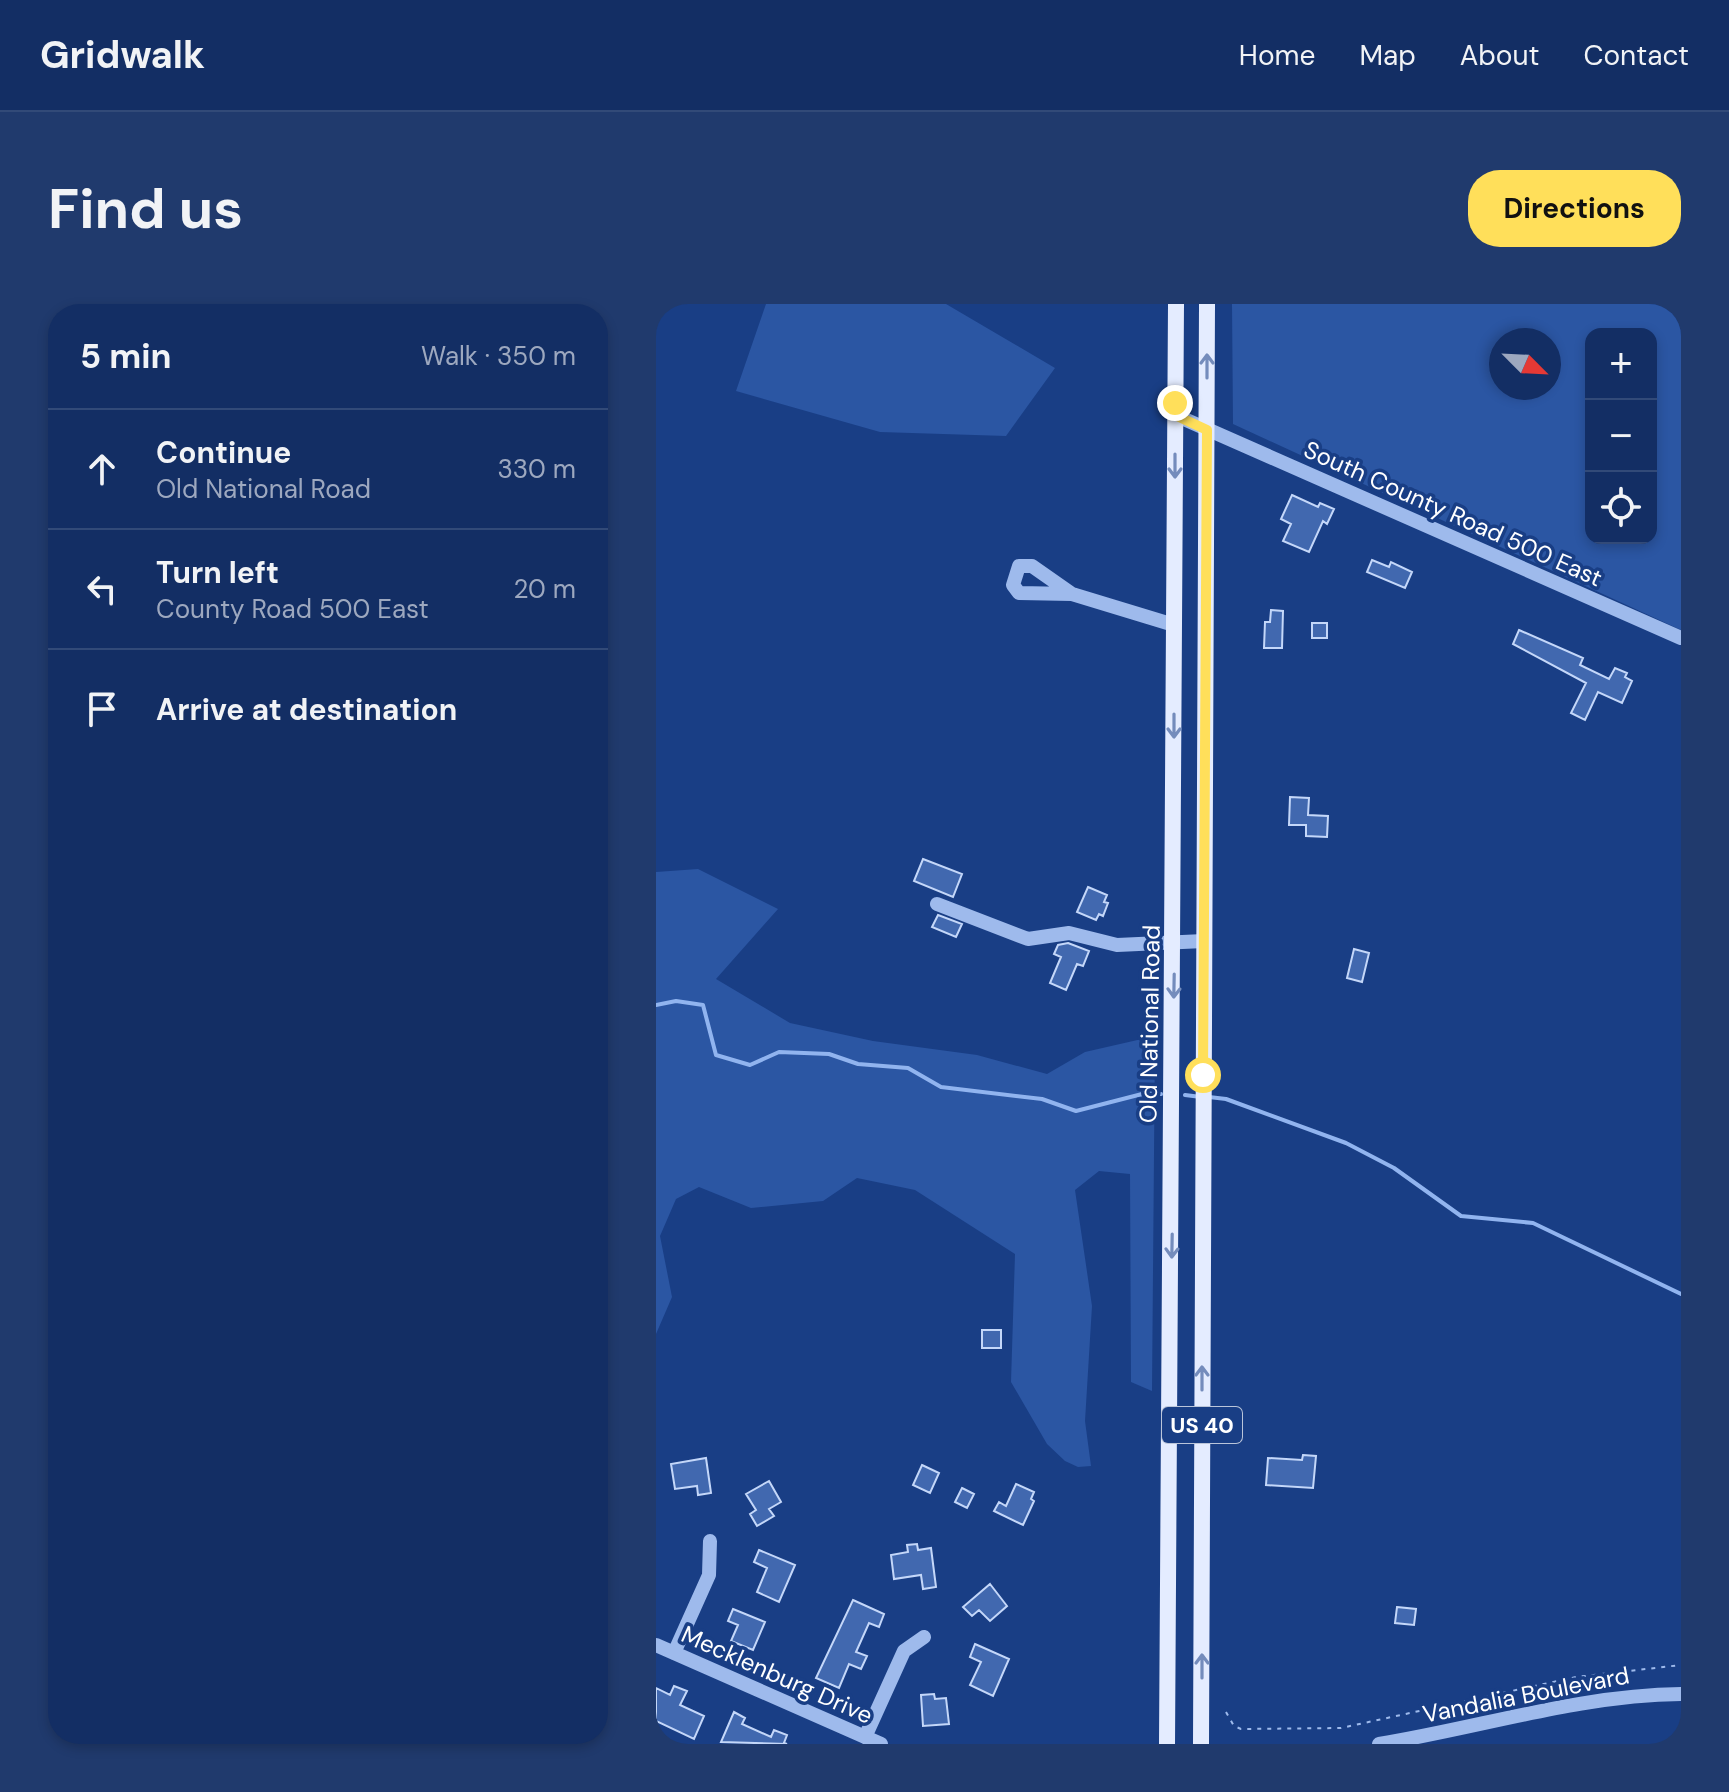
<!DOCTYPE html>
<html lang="en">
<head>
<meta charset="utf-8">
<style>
  body { margin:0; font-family:"DM Sans",sans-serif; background:#203a6d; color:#f1f3f6 }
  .controls { position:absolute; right:24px; top:24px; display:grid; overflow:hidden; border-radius:16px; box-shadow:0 4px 12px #0003 }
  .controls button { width:72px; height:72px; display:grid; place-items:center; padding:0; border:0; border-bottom:2px solid #324a78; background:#132e64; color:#f1f3f6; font:40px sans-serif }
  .compass { position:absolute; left:833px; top:24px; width:72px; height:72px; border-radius:50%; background:#132e64; box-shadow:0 4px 12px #0003; rotate:114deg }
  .stop { position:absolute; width:24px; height:24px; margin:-18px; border:6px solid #ffdf5a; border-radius:50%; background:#fff }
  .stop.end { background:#ffdf5a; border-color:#fff; box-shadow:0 2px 8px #0008 }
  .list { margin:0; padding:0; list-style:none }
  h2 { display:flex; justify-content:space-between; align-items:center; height:104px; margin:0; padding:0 32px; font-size:34px }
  h2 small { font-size:26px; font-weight:400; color:#9da8bf }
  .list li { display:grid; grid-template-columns:52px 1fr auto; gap:24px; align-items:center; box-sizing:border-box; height:120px; padding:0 32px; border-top:2px solid #324a78 }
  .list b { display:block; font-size:30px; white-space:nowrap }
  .list p { margin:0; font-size:26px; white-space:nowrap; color:#9da8bf }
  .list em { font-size:26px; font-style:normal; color:#9da8bf }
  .icon { flex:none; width:44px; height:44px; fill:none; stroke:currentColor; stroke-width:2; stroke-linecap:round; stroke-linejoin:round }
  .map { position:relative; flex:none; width:1025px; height:1440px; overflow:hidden; border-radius:32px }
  header { display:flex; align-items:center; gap:48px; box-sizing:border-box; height:112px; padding:0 40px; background:#132e64; border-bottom:2px solid #324a78 }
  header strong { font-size:38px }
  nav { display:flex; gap:44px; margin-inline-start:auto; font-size:28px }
  .intro { display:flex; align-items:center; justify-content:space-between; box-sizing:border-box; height:192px; padding:0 48px }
  h1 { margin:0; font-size:56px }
  .button { padding:20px 36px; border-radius:32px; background:#ffdf5a; color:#111; font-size:28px; font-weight:700 }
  main { display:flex; gap:48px; padding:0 48px }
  aside { flex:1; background:#132e64; border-radius:32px; box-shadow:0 4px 12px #0003 }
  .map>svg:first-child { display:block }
  .green { fill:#2b56a3; fill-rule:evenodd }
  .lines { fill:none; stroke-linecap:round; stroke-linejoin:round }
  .stream { stroke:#91b4ef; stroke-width:4 }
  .building { fill:#4168af; stroke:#c4d7f9; stroke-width:2 }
  .path { stroke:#9ebaec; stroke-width:2; stroke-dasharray:4 6; stroke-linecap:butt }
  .minor { stroke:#9ebaec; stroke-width:14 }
  .major { stroke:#e4ecff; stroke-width:16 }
  .oneway { stroke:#748cbc }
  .route { stroke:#ffdf5a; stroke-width:10 }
  .labels { text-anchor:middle; stroke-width:7; stroke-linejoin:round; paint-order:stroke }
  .shield { fill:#193e85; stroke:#bac5da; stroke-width:2 }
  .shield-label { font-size:22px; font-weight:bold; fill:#fff }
  .street-label { font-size:24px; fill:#fff; stroke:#193e85 }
</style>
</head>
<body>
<header>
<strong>Gridwalk</strong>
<nav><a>Home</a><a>Map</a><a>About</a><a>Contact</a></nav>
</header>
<div class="intro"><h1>Find us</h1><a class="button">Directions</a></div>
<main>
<aside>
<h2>5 min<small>Walk · 350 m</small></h2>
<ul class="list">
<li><svg class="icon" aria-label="ahead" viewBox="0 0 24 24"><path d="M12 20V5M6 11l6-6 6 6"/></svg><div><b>Continue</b><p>Old National Road</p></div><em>330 m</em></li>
<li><svg class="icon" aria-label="left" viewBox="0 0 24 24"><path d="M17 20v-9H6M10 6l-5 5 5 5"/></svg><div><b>Turn left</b><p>County Road 500 East</p></div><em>20 m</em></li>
<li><svg class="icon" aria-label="arrive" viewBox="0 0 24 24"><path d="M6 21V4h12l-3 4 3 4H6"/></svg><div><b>Arrive at destination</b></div></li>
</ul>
</aside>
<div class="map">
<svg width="1025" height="1440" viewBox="0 0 1025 1440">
  <rect width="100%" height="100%" fill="#193e85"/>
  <path class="green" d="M110,0h180l109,64 -49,68 -126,-4 -144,-41z
    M576,0h449v326l-448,-206zM995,30v204h-60v-204zM893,36v48h-48v-48z
    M42,565l80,40 -62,70 74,44 83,18 104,14 70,19 38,-22 70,-16 -3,355 -21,-9 -1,-208 -31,-3 -24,19 17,116 -7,115 6,45 -13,1 -13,-6 -18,-17 -36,-62 4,-128 -100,-64 -58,-12 -34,23 -72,7 -52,-21 -23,12 -16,37 12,61 -16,37v-462z"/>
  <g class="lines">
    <path class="stream" d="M0,701l20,-4 27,4 13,50 34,10 29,-13 50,2 29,10 50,4 33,19 101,12 34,12 70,-18 15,1
      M529,791l16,2
      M553,793l17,2 120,44 48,25 67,48 72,7 148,71"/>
  </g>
  <path class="building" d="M636,191l26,12 2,-4 14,6 -7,15 -4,-3 -14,31 -26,-11 8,-17 -10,-5z
    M716,256l17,7 2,-5 21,10 -7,16 -38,-16z
    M615,306l12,1 -1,37h-18l1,-26h5z
    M656,319h15v15h-15z
    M863,326l64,28 -3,7 29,14 6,-11 12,5 -2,4 7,4 -10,22 -24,-11 -13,28 -14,-7 15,-30 -73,-39z
    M634,493l19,1 -1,17 20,1 -1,21 -21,-1v-11h-17z
    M267,555l39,15 -9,23 -39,-16z
    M432,583l19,8 -3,7 4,1 -5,13 -4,-2 -3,6 -19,-8z
    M282,611l24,9 -6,13 -24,-10z
    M412,639l21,8 -6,15 -6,-2 -11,26 -16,-7 11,-26 -7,-3 4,-9z
    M698,645l15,4 -7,29 -15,-4z
    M326,1026h19v18h-19z
    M647,1151l13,1 -3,32 -47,-3 2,-27 34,2z
    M50,1154l5,35 -13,2 -1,-9 -22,3 -4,-25z
    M266,1161l17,8 -9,20 -17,-8z
    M113,1177l12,21 -12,7 5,7 -17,10 -7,-12 6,-4 -10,-16z
    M360,1180l18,8 -3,7 3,2 -11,24 -29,-14 5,-9 7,4z
    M306,1184l12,6 -7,14 -12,-6z
    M261,1240l1,6 13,-2 5,39 -13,2 -2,-14 -27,4 -3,-24 17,-3 -1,-7z
    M103,1246l36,15 -16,37 -22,-10 10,-24 -13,-6z
    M334,1280l17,22 -17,15 -11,-11 -7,6 -9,-9z
    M197,1296l31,14 -5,13 -10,-4 -13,29 11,4 -6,13 -12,-5 -10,24 -23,-10z
    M741,1303l19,2 -2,16 -19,-2z
    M77,1305l32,13 -12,28 -22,-9 7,-16 -10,-4z
    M319,1340l34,15 -16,37 -23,-11 11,-23 -11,-5z
    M18,1382l13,5 -7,14 24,11 -10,23 -38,-18v-33l14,7z
    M278,1390l1,5 11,-1 3,26 -26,2 -2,-31z
    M78,1408l11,6 -3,6 29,13 3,-7 13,5 -3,8 3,1 -66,-2z"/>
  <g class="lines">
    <path class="path" d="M570,1408l8,14 7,3 100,-1 235,-51 105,-12"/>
    <path class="minor" d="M519,111l506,223
      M416,290l-40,-28h-13l-6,19 6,8 53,1 102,31
      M281,600l91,35 41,-6 48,12 87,-4
      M0,1341l225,99
      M18,1349l35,-78 1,-34
      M209,1433l39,-86 20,-14
      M723,1440c100,-16 200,-49 302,-50"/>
    <path class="major" d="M511,1440l9,-1440
      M545,1440l6,-1440"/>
  </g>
  <defs><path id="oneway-shaft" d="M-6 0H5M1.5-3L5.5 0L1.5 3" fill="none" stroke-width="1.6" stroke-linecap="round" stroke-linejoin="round" transform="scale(2)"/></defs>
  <g class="oneway">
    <use href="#oneway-shaft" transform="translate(551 62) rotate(-90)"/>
    <use href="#oneway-shaft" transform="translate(519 162) rotate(90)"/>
    <use href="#oneway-shaft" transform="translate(518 422) rotate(90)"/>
    <use href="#oneway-shaft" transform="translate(518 682) rotate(91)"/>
    <use href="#oneway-shaft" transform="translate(516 942) rotate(91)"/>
    <use href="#oneway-shaft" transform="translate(546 1074) rotate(-90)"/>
    <use href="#oneway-shaft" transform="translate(546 1362) rotate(-90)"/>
  </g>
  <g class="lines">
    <path class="route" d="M519,99v12l32,15 -4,645"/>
  </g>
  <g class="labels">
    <rect class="shield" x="506" y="1103" width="80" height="36" rx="6"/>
    <g class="shield-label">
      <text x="546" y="1129">US 40</text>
    </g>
    <g class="street-label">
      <text transform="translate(797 210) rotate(24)" y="8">South County Road 500 East</text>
      <text transform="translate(494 720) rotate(-89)" y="8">Old National Road</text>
      <text transform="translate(121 1371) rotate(24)" y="8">Mecklenburg Drive</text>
      <text transform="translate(870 1391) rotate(-11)" y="8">Vandalia Boulevard</text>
    </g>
  </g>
</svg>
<div class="controls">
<button>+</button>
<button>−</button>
<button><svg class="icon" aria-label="locate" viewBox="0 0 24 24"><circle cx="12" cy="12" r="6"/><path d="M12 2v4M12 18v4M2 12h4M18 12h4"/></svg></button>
</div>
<svg class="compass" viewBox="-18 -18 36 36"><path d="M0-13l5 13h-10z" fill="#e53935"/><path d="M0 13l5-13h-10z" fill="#9da8bf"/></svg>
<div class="stop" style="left:547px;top:771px"></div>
<div class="stop end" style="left:519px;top:99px"></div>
</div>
</main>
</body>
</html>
